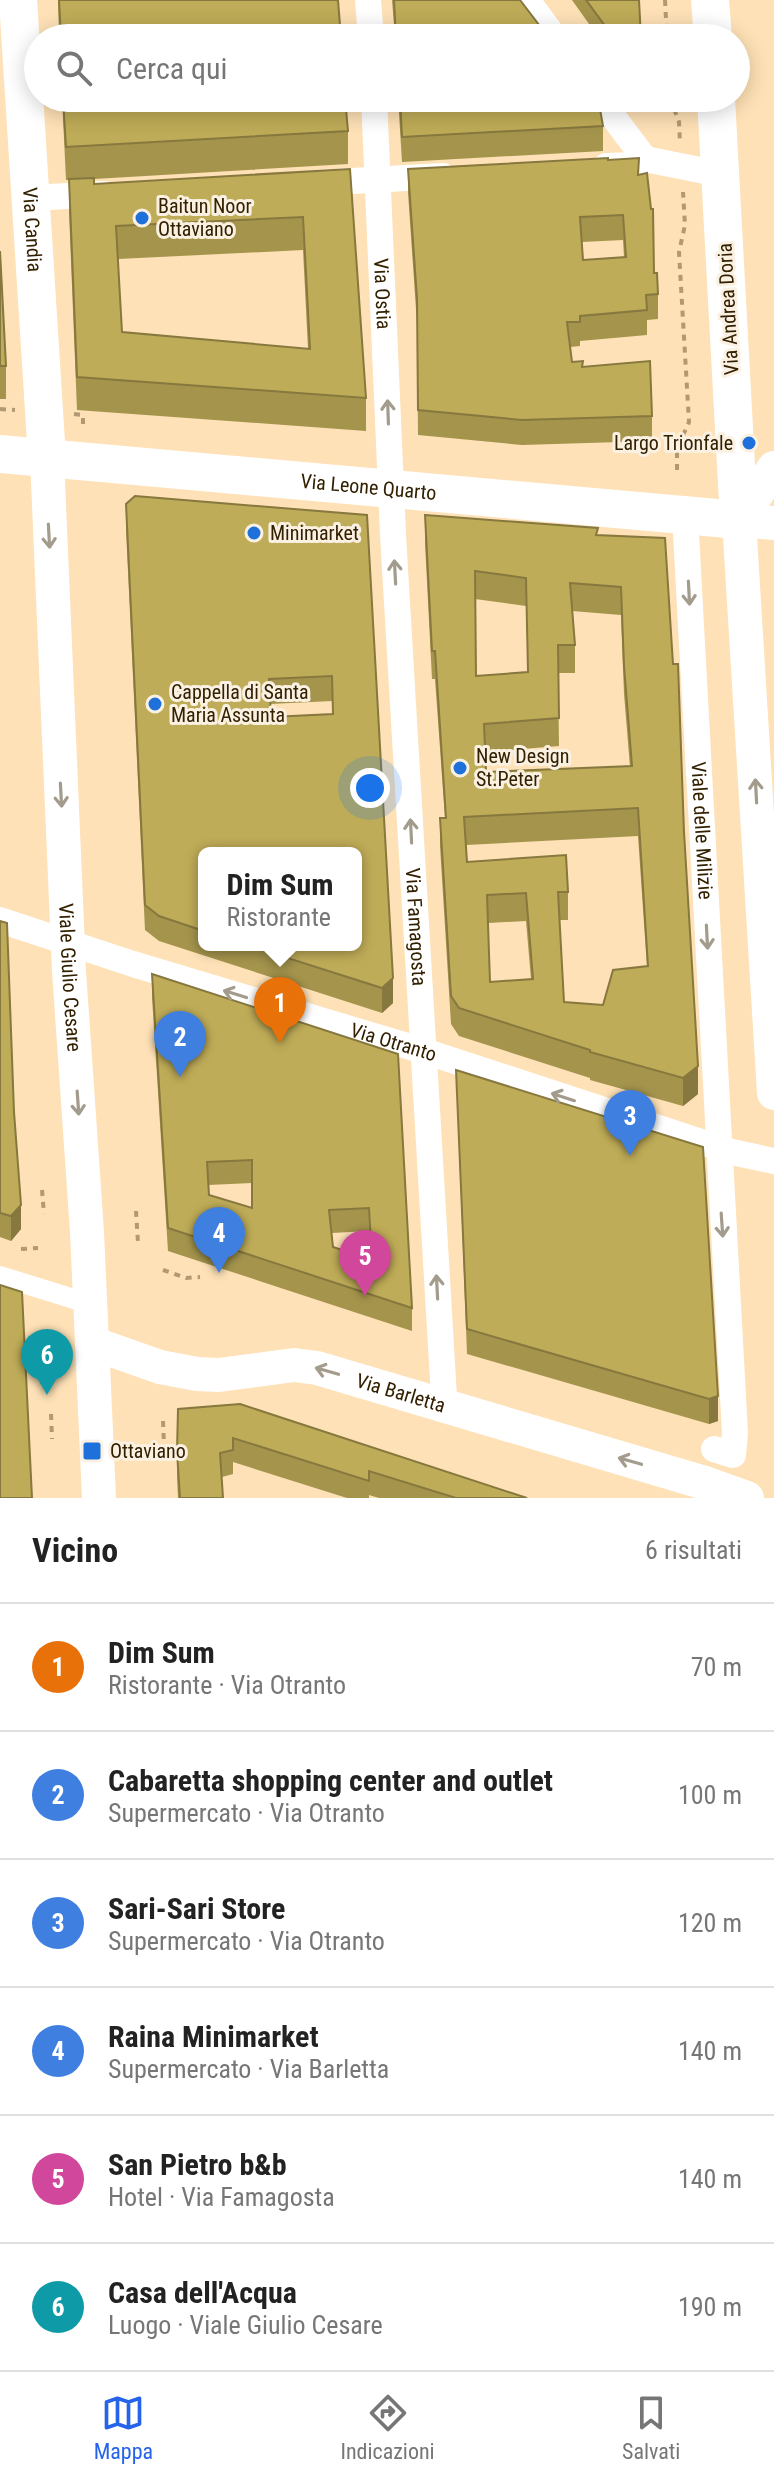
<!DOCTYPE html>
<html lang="it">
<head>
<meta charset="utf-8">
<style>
  body { margin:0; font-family:"Roboto Condensed",sans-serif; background:#f6f6f6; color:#222 }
  .you { position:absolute; left:370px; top:788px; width:28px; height:28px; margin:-20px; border:6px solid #fff; border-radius:50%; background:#1a73e8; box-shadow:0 0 0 12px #1a73e833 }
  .badge { display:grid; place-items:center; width:52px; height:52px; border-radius:50%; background:#2563eb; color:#fff; font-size:26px; font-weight:700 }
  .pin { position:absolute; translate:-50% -66px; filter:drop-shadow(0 2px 4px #0008) }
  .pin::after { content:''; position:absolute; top:42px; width:28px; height:24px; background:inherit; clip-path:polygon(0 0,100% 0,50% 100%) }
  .popup { position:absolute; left:198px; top:847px; width:164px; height:104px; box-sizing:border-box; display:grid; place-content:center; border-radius:12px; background:#fff; filter:drop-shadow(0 2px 6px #0005); font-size:26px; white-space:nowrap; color:#767676 }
  .popup b { font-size:30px; color:#222 }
  .popup::after { content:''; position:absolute; left:50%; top:100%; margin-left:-16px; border:16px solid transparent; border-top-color:#fff }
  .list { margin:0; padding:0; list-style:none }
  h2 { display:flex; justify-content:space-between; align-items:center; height:104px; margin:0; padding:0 32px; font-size:34px }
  h2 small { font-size:26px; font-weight:400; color:#767676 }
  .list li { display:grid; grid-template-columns:52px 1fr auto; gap:24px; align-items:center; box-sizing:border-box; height:128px; padding:0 32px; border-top:2px solid #e0e0e0 }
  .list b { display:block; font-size:30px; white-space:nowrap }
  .list p { margin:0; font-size:26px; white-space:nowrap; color:#767676 }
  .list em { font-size:26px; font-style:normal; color:#767676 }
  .icon { flex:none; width:44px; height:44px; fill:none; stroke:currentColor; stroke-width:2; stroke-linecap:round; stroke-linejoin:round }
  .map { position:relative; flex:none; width:774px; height:1498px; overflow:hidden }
  .search { position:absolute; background:#fff; box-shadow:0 4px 20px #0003; left:24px; right:24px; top:24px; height:88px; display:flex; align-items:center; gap:20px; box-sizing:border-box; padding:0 28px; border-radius:44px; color:#767676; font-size:30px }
  .sheet { height:872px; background:#fff }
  nav { display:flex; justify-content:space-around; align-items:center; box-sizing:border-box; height:112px; border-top:2px solid #e0e0e0; background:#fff; font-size:22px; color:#767676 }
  nav a { display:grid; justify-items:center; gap:4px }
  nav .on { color:#2563eb }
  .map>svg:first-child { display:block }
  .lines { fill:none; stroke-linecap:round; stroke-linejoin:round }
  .path { stroke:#b29972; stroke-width:4; stroke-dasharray:6 6; stroke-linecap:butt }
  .pedestrian { stroke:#fff; stroke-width:20 }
  .minor { stroke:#fff; stroke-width:26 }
  .tertiary { stroke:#fff; stroke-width:34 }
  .secondary { stroke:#fff; stroke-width:38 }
  .wall { fill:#a4944c; fill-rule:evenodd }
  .shaded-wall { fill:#86783e }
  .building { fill:#bfac58; stroke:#86783e; stroke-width:2; fill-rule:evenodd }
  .oneway { stroke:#a39b8c }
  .poi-dot { fill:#1e70da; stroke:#fbf1e3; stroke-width:3 }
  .labels { text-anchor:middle; stroke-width:6; stroke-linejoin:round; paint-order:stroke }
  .poi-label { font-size:20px; fill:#322000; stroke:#fbf1e3; text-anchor:start }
  .street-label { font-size:20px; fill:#322000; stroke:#fbf1e3 }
</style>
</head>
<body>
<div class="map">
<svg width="774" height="1498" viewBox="0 0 774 1498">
  <rect width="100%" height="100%" fill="#fee1b6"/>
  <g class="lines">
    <path class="path" d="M665,0l2,38
      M670,98l9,24 1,21
      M0,409l15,1
      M74,414l9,1v13
      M677,470v-21l12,-27 -10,-170 6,-27 -2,-33
      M42,1190l2,24
      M136,1211l2,32
      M21,1249l17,-1
      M163,1270l23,8 14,-1
      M47,1335l1,35
      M51,1414l1,25
      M163,1421l1,25"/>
    <path class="pedestrian" d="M0,1276l90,28"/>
    <g class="minor">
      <path d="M368,0l3,38"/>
      <path d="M527,0l28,38"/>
      <path id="s1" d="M374,98l19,437 51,862"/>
      <path d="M599,98l46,61"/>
      <path d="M606,166l28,-1 11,-6 75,15"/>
      <path d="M315,183l128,-7"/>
      <path d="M31,198l73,-4"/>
      <path id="s2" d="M685,515l50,918 -2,22 -19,-6"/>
      <path id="s3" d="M0,920l133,44 291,87 308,101 42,9"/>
    </g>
    <g class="tertiary">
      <path id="s4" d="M47,458l22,513 18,261 12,266"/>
      <path d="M739,520l35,573"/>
      <path d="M739,520l35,-52"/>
      <path d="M739,520l35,3"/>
      <path id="s5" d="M92,1343l68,24 37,7 22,1 75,-10 23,3 388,115"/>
      <path d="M705,1483l42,15"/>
    </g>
    <g class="secondary">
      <path id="s6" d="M18,0l29,458"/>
      <path d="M710,0l3,38"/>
      <path id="s7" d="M0,454l739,66 -23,-422"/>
    </g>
  </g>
  <path class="wall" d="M58,0h280l3,38h-282z
    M392,0h128l29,38h-154z
    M572,0h67l2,38h-42z
    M62,98h283l3,33v33l-254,15v5l256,-15 16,229v33l-289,-21 -8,-198v-32h-3zM303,250l5,99 -186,-17 -4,-73z
    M398,98h197l8,28v25l-201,11z
    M608,160l31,15 19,119v25l-11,1v15l-67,6v5l-10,1 2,15 11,4 69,50v25l-130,4 -104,-10 -1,-111 -9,-131v-24zM623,240l1,17 -41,3 -1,-18z
    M0,251l6,115v33h-6z
    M126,504l241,11 26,488 -11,10 -223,-72 -14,-11 -19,-401zM332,701v13l-61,3 -1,-13zM204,853l152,92h-152z
    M425,515l173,20 67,3 19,294 14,262 -15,12 -93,-26v-2l-131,-42 -8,-12 -11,-178v-28h5l-10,-139h-3l-7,-136zM475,599l51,7 2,67 -52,3zM572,611l49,4 3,79 6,73 -144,5 -1,-20 74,-6 -1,-73h17v-28zM638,836l9,131 -44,38 -39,-3 -5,-82h9v-28l-101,-30 -1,-17zM526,921l5,58 -41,3 -2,-59z
    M0,921l21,308 -10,12 -11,-4z
    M152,974l246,80 14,254v23l-244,-80 -16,-254zM252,1183v25l-43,-13 -1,-10zM369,1231l2,29 -38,-13 -1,-14z
    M456,1070l247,77 15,274 -9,3 -242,-70z
    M178,1409l349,89h-148l-10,-3v3h-22l-114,-36v12l-11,3 1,21h-45l-1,-22z"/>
  <path class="shaded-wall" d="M393,978v25l-11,10v-25z
    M698,1066v28l-15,12v-28z
    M21,1205v24l-10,12v-25z
    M718,1396v25l-9,3v-25z"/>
  <path class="building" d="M59,0h279l3,38h-280z
    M394,0h126l29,38h-153z
    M586,0h53l2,38h-27z
    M63,98h282l3,33 -282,16z
    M400,98h195l4,5 4,23 -201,11z
    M608,158v2l31,-2 -1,17 9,-2 4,36h2l1,64h3l1,21 -12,1 1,15 -67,6v6h-13l5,40 11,-1 -1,6 68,-6 2,55 -130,4 -104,-10 -1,-111 -9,-130zM623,215l3,42 -43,3 -3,-43z
    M350,169l16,229 -289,-21 -8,-198 25,-1v6zM303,217l7,132 -188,-17 -6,-106z
    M0,251l6,115h-6z
    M135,496l232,19 26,463 -11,10 -135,-43h109v-92h-152v78l-45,-15 -14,-11 -19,-401zM332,676l1,38 -62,3 -2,-38z
    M425,515l173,13 -2,7 69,3 8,126h5l6,168 14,234 -15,12 -93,-26v-2l-131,-42 -8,-12 -11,-178h6l-11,-167h-3zM475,571l51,7 2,94 -52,4zM570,583l51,4 3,79 8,100 -146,6 -2,-48 75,-6 -1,-73h17zM638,808l10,158 -35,4 -10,35 -39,-3 -6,-110h10l-2,-37 -99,7 -3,-45zM526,893l7,86 -43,3 -3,-87z
    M0,921l7,2 7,189 7,93 -10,11 -11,-3z
    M152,974l246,80 14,254 -244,-80zM252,1160v48l-43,-13 -2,-33zM369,1208l3,52 -39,-13 -4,-37z
    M456,1070l247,77 15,249 -9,3 -242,-70z
    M0,1285l22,7 10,206h-32z
    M240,1404l287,94h-71l-87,-27v10l-136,-43v12l-13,3 3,45h-43l-3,-46 1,-43z"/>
  <defs><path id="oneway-shaft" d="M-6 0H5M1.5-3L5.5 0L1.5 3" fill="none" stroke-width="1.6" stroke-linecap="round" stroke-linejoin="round" transform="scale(2)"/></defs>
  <g class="oneway">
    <use href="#oneway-shaft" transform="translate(388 412) rotate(-92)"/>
    <use href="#oneway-shaft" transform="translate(49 536) rotate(87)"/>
    <use href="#oneway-shaft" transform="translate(395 572) rotate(-93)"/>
    <use href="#oneway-shaft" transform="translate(689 593) rotate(87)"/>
    <use href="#oneway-shaft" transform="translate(756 791) rotate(-93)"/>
    <use href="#oneway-shaft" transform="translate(61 795) rotate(87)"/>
    <use href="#oneway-shaft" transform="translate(411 831) rotate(-93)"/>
    <use href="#oneway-shaft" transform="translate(707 937) rotate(87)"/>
    <use href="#oneway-shaft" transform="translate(235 994) rotate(-163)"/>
    <use href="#oneway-shaft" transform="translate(563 1097) rotate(-162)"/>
    <use href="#oneway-shaft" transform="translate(78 1103) rotate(86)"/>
    <use href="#oneway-shaft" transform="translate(722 1225) rotate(86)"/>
    <use href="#oneway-shaft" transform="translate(437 1287) rotate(-93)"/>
    <use href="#oneway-shaft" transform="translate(327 1371) rotate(-164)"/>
    <use href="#oneway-shaft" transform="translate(630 1461) rotate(-164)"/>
  </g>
  <g class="poi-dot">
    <circle cx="142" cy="218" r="8"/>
    <circle cx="749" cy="443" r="8"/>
    <circle cx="254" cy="533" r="8"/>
    <circle cx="155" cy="704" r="8"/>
    <circle cx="460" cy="768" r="8"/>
    <rect x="82" y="1441" width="20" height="20" rx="4"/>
  </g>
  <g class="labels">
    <g class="poi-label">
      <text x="158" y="213">Baitun Noor<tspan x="158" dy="23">Ottaviano</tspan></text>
      <text x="733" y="450" text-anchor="end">Largo Trionfale</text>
      <text x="270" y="540">Minimarket</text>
      <text x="171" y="699">Cappella di Santa<tspan x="171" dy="23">Maria Assunta</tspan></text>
      <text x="476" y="763">New Design<tspan x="476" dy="23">St.Peter</tspan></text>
      <text x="110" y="1458">Ottaviano</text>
    </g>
    <g class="street-label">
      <text dy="7" stroke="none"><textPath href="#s6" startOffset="230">Via Candia</textPath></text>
      <text dy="7" stroke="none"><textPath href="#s1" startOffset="196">Via Ostia</textPath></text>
      <text transform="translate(728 309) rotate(-93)" y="7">Via Andrea Doria</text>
      <text dy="7" stroke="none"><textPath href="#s7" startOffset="370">Via Leone Quarto</textPath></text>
      <text dy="7" stroke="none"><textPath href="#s2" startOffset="316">Viale delle Milizie</textPath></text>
      <text dy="7" stroke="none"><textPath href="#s1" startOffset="830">Via Famagosta</textPath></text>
      <text dy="7" stroke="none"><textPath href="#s4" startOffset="520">Viale Giulio Cesare</textPath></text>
      <text dy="7" stroke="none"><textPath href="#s3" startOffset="412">Via Otranto</textPath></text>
      <text dy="7" stroke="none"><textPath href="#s5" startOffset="318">Via Barletta</textPath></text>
    </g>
  </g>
</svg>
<div class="you"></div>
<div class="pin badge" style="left:280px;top:1043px;background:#e8710a">1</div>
<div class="popup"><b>Dim Sum</b>Ristorante</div>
<div class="pin badge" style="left:180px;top:1077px;background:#3f7fe0">2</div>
<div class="pin badge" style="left:630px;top:1156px;background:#3f7fe0">3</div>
<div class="pin badge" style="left:219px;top:1273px;background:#3f7fe0">4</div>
<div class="pin badge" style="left:365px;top:1296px;background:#d1479c">5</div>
<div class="pin badge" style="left:47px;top:1395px;background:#0f9aa8">6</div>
<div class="search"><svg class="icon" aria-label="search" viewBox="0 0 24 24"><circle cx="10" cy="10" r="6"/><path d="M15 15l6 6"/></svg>Cerca qui</div>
</div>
<section class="sheet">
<h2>Vicino<small>6 risultati</small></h2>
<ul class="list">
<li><span class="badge" style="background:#e8710a">1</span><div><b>Dim Sum</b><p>Ristorante · Via Otranto</p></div><em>70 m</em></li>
<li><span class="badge" style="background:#3f7fe0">2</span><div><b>Cabaretta shopping center and outlet</b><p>Supermercato · Via Otranto</p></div><em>100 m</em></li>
<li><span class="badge" style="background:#3f7fe0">3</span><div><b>Sari-Sari Store</b><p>Supermercato · Via Otranto</p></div><em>120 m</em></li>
<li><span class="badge" style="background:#3f7fe0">4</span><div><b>Raina Minimarket</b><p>Supermercato · Via Barletta</p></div><em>140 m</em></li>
<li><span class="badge" style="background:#d1479c">5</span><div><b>San Pietro b&amp;b</b><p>Hotel · Via Famagosta</p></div><em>140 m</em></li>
<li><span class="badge" style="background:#0f9aa8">6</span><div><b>Casa dell'Acqua</b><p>Luogo · Viale Giulio Cesare</p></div><em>190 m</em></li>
</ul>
</section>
<nav>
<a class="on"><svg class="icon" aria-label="map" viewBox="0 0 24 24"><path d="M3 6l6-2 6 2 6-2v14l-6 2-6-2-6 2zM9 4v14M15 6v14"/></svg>Mappa</a>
<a><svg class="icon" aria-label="directions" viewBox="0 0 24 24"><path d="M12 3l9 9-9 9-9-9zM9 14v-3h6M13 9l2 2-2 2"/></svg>Indicazioni</a>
<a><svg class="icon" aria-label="saved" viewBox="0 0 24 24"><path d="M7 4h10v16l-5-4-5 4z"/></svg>Salvati</a>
</nav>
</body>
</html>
